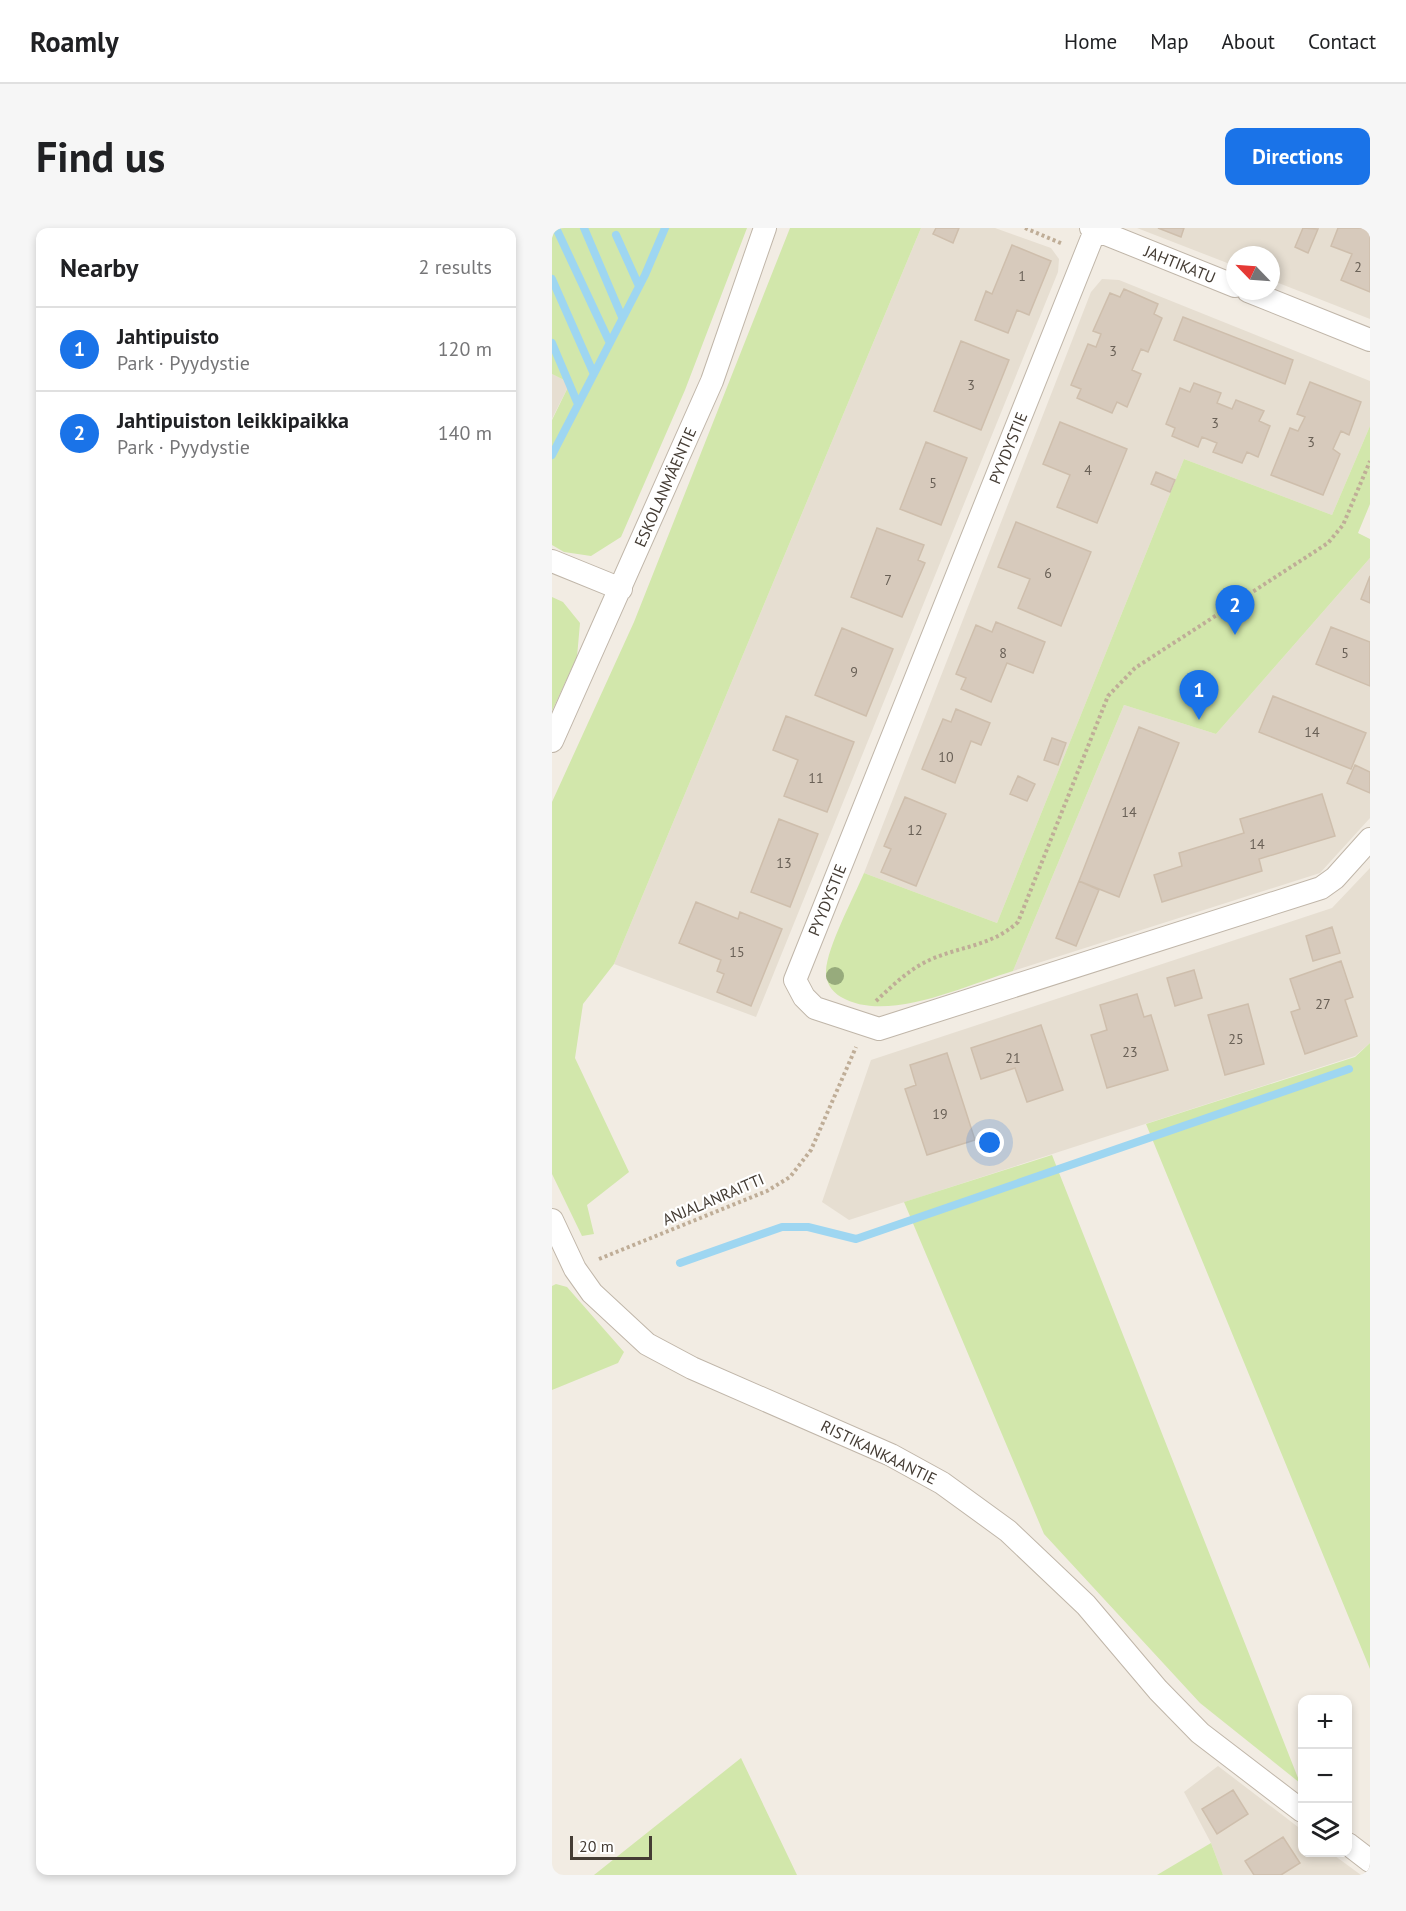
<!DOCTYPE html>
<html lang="en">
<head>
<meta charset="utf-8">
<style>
  body { margin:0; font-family:"PT Sans",sans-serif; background:#f6f6f6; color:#202124 }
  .controls { position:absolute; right:18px; bottom:18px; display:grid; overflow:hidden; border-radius:12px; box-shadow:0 3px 9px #0003 }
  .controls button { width:54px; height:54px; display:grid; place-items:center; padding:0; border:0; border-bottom:2px solid #e0e0e0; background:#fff; color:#202124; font:30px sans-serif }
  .compass { position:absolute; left:674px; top:18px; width:54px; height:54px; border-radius:50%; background:#fff; box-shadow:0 3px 9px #0003; rotate:295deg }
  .scale { position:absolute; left:18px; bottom:15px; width:82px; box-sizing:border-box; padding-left:6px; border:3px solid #443c34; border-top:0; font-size:16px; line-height:21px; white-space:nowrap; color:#443c34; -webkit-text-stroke:4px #fff; paint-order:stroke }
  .you { position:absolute; left:438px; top:915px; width:21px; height:21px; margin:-15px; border:4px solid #fff; border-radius:50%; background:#1a73e8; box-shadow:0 0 0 9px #1a73e833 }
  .badge { display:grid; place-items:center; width:39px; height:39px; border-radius:50%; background:#1a73e8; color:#fff; font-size:20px; font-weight:700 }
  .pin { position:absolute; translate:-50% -50px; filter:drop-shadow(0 2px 3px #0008) }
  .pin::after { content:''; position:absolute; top:32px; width:21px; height:18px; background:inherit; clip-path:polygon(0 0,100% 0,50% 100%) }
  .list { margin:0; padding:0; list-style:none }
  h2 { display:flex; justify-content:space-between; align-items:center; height:78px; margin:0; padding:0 24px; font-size:26px }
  h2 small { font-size:20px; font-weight:400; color:#757577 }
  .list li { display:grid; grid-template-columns:39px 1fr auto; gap:18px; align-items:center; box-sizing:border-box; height:84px; padding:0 24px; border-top:2px solid #e0e0e0 }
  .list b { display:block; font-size:22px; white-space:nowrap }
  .list p { margin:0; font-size:20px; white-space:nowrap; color:#757577 }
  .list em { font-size:20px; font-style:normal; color:#757577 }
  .icon { flex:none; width:33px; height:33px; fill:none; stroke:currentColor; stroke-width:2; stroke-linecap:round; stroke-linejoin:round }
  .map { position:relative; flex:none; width:818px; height:1647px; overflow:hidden; border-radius:12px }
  header { display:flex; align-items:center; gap:36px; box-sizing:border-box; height:84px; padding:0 30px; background:#fff; border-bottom:2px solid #e0e0e0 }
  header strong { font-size:28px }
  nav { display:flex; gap:33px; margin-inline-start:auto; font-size:21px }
  .intro { display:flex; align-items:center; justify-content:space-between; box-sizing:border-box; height:144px; padding:0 36px }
  h1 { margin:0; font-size:42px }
  .button { padding:15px 27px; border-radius:12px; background:#1a73e8; color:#fff; font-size:21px; font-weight:700 }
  main { display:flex; gap:36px; padding:0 36px }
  aside { flex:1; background:#fff; border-radius:12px; box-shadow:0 3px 9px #0003 }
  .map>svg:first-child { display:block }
  .residential { fill:#e6ded1 }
  .green { fill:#d2e7ab }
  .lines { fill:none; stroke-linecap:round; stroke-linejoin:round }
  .stream { stroke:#9ed6f1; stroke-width:8 }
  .building { fill:#d7cabc; stroke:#cebeac; stroke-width:1.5 }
  .street-casing { stroke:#c0b6a9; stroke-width:24 }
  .path { stroke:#bfad97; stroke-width:4; stroke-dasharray:3 3; stroke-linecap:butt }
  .street { stroke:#fff; stroke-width:22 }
  .tree { fill:#97ab7c }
  .labels { text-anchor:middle; stroke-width:4.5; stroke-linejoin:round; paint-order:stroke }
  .number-label { font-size:14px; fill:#696056 }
  .street-label { font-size:16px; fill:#443c34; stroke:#fff }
</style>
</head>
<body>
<header>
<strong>Roamly</strong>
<nav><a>Home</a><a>Map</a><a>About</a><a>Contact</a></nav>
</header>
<div class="intro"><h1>Find us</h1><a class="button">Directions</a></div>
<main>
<aside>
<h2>Nearby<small>2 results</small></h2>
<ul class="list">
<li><span class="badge">1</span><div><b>Jahtipuisto</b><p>Park · Pyydystie</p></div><em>120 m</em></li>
<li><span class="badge">2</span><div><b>Jahtipuiston leikkipaikka</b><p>Park · Pyydystie</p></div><em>140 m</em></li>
</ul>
</aside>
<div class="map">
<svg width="818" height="1647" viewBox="0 0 818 1647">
  <rect width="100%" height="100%" fill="#f2ece3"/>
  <path class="residential" d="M369,0h74l56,20 8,11 -1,13 -302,745 -142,-53z
    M585,0h233v91l-99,-39v-25h-36v11z
    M550,51l17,1 251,101v45l-38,89 -148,-56 -187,464 -133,-50 227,-581z
    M0,146l18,9 -18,36z
    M818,330v260l-50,55 -307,98 111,-266 92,29z
    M818,640v175l-15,13 -506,164 -27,-18 49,-142 461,-152z
    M666,1538l84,64v22l29,1 30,22h-138l-12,-32 -27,-51z"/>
  <path class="green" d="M0,0h195l-62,162 -64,147 -30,19 -27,-4 -12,-7v-125l18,-37 -18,-9z
    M238,0h131l-307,736 -31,40 -8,54 54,114 -42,33 7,29 -12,2 -30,-62v-372l82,-180z
    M818,198v78l-12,29 12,6v19l-154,176 -92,-29 -111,266c-47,14 -126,53 -172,26 -10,-6 -15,-14 -15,-26 1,-24 28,-74 38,-98l133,50 187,-464 148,56z
    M0,369l11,5 17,21 -3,34 -25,54z
    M818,815v626l-224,-545 209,-67z
    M500,927l248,628 -100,-80 -156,-169 -140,-332z
    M4,1056l11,3 57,65 -6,11 -66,27v-104z
    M189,1530l56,117h-203z
    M659,1615l12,32h-66z"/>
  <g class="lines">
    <path class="stream" d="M4,0l53,113
      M32,0l38,89
      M64,7l23,51
      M0,51l41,93
      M0,115l25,59
      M0,227l93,-180 20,-47
      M128,1035l102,-36h26l48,12 493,-170"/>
  </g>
  <path class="building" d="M384,0h23l-6,15 -20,-9z
    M606,0h26l-3,9z
    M751,0l15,1 -10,24 -13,-6z
    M786,0h32v64l-29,-12 11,-26 -21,-8z
    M460,17l39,16 -22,54 -12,-5 -9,23 -33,-13 11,-29 6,3z
    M572,61l34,15 -4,10 8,4 -14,34 -7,-3 -9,21 9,4 -14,33 -10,-5 -5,11 -35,-15 4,-9 -10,-4 17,-41 8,3 5,-13 -8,-3 17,-38 10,4z
    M631,89l110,43 -8,24 -111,-44z
    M409,113l48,19 -28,70 -47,-19z
    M758,154l51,20 -12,33 -8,-4 -8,18 7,5 -17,41 -52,-20 19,-47 8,3 7,-14 -8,-3z
    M642,155l27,10 -4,10 15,6 4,-9 28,11 -5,10 11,5 -12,31 -11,-5 -5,11 -29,-11 4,-9 -15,-6 -4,10 -26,-11 3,-8 -9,-4 14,-36 10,4z
    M508,194l67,27 -30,74 -40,-16 13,-32 -27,-11z
    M374,214l41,16 -26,67 -41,-16z
    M604,244l19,8 -5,12 -19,-8z
    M464,294l75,30 -30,74 -43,-18 12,-29 -32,-12z
    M325,300l47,17 -6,15 7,3 -23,54 -51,-20z
    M818,348v27l-9,-4z
    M444,394l49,20 -12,31 -26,-10 -16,39 -30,-13 5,-11 -10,-4 20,-49 16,7z
    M779,399l39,15v44l-54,-22z
    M290,400l51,21 -27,67 -51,-21z
    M721,468l93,37 -15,36 -92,-37z
    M404,481l34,14 -9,22 -10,-4 -16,42 -33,-14 21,-50 8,3z
    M234,488l68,26 -27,70 -43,-16 14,-36 -25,-10z
    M587,499l40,16 -60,154 -40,-16z
    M500,510l14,5 -8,22 -14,-5z
    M803,537l15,7v21l-23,-10z
    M466,548l17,8 -8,17 -17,-7z
    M770,566l13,42 -76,23 3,12 -100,31 -8,-27 28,-9 -3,-13 65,-20 -4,-14z
    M353,569l41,17 -30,72 -35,-14 10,-23 -7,-3z
    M227,591l39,15 -28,73 -39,-15z
    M527,653l20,9 -23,56 -20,-8z
    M144,674l42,17 2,-7 42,17 -31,77 -34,-14 7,-18 -7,-3 4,-11 -42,-17z
    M780,699l8,26 -27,8 -7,-25z
    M789,733l12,36 -8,3 12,36 -52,18 -14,-42 9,-3 -10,-30z
    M642,742l8,28 -27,8 -8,-28z
    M585,766l7,23 7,-2 17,55 -61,18 -16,-53 16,-5 -7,-25z
    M696,776l16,60 -39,11 -17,-60z
    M489,797l22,65 -36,12 -12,-34 -34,11 -10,-31z
    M395,825l28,87 -48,15 -22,-66 11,-4 -6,-20z
    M681,1562l15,24 -31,20 -15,-25z
    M731,1609l17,26 -19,12h-27l-9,-14z"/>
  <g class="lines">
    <defs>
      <path id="street" d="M539,0l144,58
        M544,0l-301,752 9,17 11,11 64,21 442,-141 14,-10 35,-39
        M696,63l122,49
        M0,333l69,28
        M0,513l160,-360 53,-153
        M0,992l23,49 17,24 55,51 45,24 199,87 51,28 66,48 78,74 72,85 42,43 102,78
        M796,1616l22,17"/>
    </defs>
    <use href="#street" class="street-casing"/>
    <path class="path" d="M473,0l38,16
      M324,773c14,-13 27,-26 44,-36 32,-19 69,-16 98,-43l90,-226 27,-28 193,-125 15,-18 27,-64
      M47,1031l168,-68 23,-14 21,-27 45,-103"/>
    <use href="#street" class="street"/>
  </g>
  <circle class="tree" cx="283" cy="748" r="9"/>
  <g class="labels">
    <g class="number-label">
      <text x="806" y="44">2</text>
      <text x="470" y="53">1</text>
      <text x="561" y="128">3</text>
      <text x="419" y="162">3</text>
      <text x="663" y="200">3</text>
      <text x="759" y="219">3</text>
      <text x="536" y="247">4</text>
      <text x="381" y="260">5</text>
      <text x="496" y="350">6</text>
      <text x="336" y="357">7</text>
      <text x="451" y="430">8</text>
      <text x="793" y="430">5</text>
      <text x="302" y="449">9</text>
      <text x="760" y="509">14</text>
      <text x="394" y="534">10</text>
      <text x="264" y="555">11</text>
      <text x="577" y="589">14</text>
      <text x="363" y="607">12</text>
      <text x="705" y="621">14</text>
      <text x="232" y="640">13</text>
      <text x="185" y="729">15</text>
      <text x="771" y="781">27</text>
      <text x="684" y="816">25</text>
      <text x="578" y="829">23</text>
      <text x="461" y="835">21</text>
      <text x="388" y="891">19</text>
    </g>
    <g class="street-label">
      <text transform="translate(628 36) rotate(22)" y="6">JAHTIKATU</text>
      <text transform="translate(456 220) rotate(-68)" y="6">PYYDYSTIE</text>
      <text transform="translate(113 259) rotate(-66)" y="6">ESKOLANMÄENTIE</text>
      <text transform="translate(275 672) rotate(-68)" y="6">PYYDYSTIE</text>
      <text transform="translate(161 971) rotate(-23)" y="6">ANJALANRAITTI</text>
      <text transform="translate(327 1224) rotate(26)" y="6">RISTIKANKAANTIE</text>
    </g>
  </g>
</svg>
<div class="controls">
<button>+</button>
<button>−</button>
<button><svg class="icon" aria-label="layers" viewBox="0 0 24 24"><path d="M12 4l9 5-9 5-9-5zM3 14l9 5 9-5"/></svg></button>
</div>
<svg class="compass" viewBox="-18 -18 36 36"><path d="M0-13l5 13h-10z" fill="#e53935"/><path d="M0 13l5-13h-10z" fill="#757577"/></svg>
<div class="scale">20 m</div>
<div class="you"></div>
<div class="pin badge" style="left:647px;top:492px">1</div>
<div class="pin badge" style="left:683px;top:407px">2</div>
</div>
</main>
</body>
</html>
